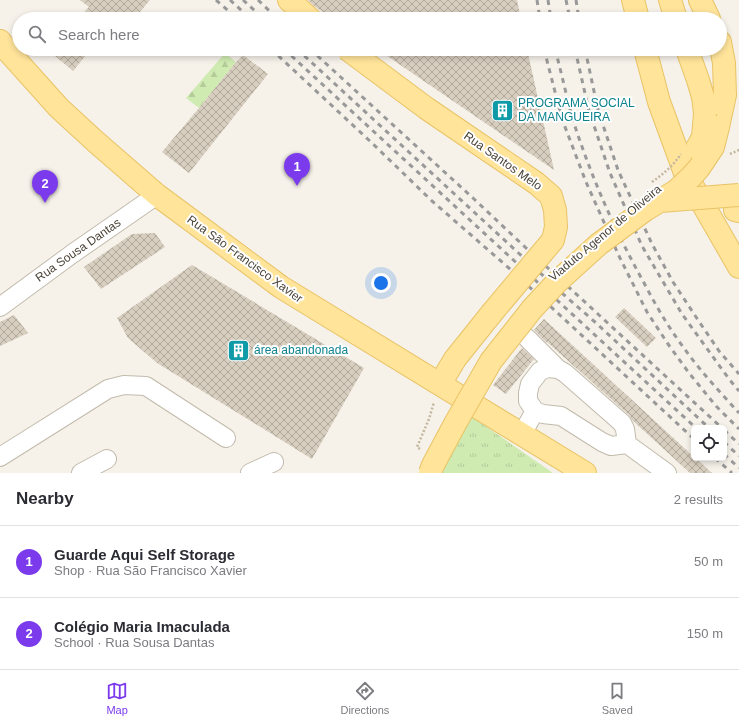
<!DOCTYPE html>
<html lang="en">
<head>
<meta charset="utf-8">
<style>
  body { margin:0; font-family:Arial,sans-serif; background:#f7f7f7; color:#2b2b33 }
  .controls { position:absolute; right:12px; bottom:12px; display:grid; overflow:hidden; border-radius:6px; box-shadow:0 2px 6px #0003 }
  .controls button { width:36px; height:36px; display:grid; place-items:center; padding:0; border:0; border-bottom:1px solid #e1e1e2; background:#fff; color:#2b2b33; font:20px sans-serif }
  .you { position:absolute; left:381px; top:283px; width:14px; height:14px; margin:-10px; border:3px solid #fff; border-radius:50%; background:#1a73e8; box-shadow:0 0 0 6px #1a73e833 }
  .badge { display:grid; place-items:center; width:26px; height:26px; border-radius:50%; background:#7c3aed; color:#fff; font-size:13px; font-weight:700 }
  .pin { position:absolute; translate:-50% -33px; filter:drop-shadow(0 1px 2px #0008) }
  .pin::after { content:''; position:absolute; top:21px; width:14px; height:12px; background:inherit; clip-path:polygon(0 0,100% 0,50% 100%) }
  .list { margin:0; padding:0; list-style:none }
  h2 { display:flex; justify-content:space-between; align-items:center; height:52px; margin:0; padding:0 16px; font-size:17px }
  h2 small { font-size:13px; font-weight:400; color:#7c7c81 }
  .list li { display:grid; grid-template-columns:26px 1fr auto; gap:12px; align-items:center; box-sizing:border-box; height:72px; padding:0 16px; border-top:1px solid #e1e1e2 }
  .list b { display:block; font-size:15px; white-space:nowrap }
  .list p { margin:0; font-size:13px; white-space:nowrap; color:#7c7c81 }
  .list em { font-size:13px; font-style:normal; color:#7c7c81 }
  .icon { flex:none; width:22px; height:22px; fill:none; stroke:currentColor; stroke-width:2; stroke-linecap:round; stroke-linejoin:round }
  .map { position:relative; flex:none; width:739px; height:473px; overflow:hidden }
  .search { position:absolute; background:#fff; box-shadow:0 2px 6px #0003; left:12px; right:12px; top:12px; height:44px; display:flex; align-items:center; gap:10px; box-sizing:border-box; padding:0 14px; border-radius:22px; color:#7c7c81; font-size:15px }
  .sheet { height:196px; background:#fff }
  nav { display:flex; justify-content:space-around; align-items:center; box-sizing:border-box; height:56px; border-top:1px solid #e1e1e2; background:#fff; font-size:11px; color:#7c7c81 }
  nav a { display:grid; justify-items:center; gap:2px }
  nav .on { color:#7c3aed }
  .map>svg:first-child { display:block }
  .grass { fill:url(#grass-tufts) }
  .forest { fill:url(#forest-firs) }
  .building { fill:url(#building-cross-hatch) }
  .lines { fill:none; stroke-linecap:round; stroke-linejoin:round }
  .minor-casing { stroke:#c2bbac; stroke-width:20 }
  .major-casing { stroke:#e9c365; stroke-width:24 }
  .path { stroke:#c4b79d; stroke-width:2.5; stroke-dasharray:2 2; stroke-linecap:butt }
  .minor { stroke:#fff; stroke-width:18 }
  .major { stroke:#ffe49a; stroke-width:22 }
  .rail { stroke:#999; stroke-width:3; stroke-dasharray:5 5; stroke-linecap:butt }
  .major-bridge-casing { stroke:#e9c365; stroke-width:24; stroke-linecap:butt }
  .path-bridge { stroke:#c4b79d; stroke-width:2.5; stroke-dasharray:2 2; stroke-linecap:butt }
  .major-bridge { stroke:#ffe49a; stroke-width:22 }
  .labels { text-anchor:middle; stroke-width:4; stroke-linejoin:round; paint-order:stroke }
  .culture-label { font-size:12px; fill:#0d838f; stroke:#fff; text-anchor:start }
  .street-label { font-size:12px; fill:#4a4338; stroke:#fff }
</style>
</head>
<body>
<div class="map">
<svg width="739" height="473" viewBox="0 0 739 473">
  <defs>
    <pattern id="grass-tufts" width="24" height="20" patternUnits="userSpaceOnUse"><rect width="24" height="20" fill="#d0ebb2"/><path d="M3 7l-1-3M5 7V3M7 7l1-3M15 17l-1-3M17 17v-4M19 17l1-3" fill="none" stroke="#b4cb9a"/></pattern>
    <pattern id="forest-firs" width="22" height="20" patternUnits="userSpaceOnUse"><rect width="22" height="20" fill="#d0ebb2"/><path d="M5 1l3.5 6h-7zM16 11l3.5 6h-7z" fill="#b4cb9a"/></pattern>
    <pattern id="building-cross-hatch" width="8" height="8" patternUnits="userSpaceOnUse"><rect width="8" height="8" fill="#d8cebf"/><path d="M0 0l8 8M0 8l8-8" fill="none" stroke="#b1a99c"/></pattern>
  </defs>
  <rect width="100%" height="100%" fill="#f6f2ea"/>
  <path class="grass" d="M471,416l82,57h-112z"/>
  <path class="forest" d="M225,53l11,9 -37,46 -13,-10z"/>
  <path class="building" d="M80,0h70l-16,19h-56l11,-12z
    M308,0h209l4,19h-188l-19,-13z
    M47,49h44l-18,22z
    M377,49h150l27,121z
    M243,55l25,19 -79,99 -27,-21 37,-44 37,-46z
    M155,233l10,14 -64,42 -17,-22 48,-33z
    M192,265l172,103 -52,91 -155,-96 -29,-25 -11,-20z
    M624,308l32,30 -9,9 -32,-30z
    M14,315l14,18 -28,13v-24z
    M544,319l150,138v1h2l16,15h-22l-58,-53 -3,-5 -82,-73v1l-13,-13z
    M522,348l12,11 -28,35 -13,-9z"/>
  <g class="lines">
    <defs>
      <path id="minor" d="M0,307l72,-53 85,-59
        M527,338l31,31 7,4 57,50 3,6 2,15
        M535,411l-7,-10v-8l2,-9 10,-13 8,-3 10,1
        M522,434l13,-23 8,3 18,2 41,26 9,4 16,-2 40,29
        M0,457l108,-68 16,-4 22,1 80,52
        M81,473l26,-14
        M250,473l24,-11"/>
      <path id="major" d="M289,0l21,19
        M633,0l5,19
        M670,0l6,19
        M700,0l9,19
        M0,41l7,9 52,58 37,34 61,53 124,92 304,186
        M645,49l14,53 26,71 54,94
        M687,49l11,31 5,17 2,16
        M718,127l7,-32 -1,-32 -4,-21
        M735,210l4,1
        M440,384l15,-25 36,-45"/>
    </defs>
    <use href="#minor" class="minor-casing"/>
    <use href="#major" class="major-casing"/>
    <path class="path" d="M730,154l9,-4
      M420,449l-3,-2 12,-28 5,-17"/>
    <use href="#minor" class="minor"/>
    <use href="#major" class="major"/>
    <path class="rail" d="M216,0l22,19
      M230,0l21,19
      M243,0l21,19
      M258,0l20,19
      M537,0l3,19
      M548,0l3,19
      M566,0l4,19
      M576,0l3,19
      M271,49l101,94 60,58 78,68 184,170
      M284,49l412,379
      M297,49l266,245 32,28 114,106
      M310,49l164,150 51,48 197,181
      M544,49l18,70 24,63 33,74 28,56 21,32 21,29 27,33 23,23
      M555,49c6,22 11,45 17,68 18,57 42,112 71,164 12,23 25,46 41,67 16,23 36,44 55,65
      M575,49l14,62 21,62 32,73 40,68 47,65 10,12
      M585,49l13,61 20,60 34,74 21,38 23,35 23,34 20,23
      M724,430l15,14
      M724,442l15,14
      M724,454l15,14
      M715,458l17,15"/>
    <defs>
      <path id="major-bridge" d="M347,49l79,59 110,75 15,13 4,14 1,17 -3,13 -62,74
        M697,148l6,-11 2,-24
        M660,201l79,-6
        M430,473l3,-8 23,-43 35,-61 41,-52 25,-27 42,-38 46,-34 31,-19 15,-14 8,-9 14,-21 5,-20"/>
    </defs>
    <use href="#major-bridge" class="major-bridge-casing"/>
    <path class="path-bridge" d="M652,182c11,-8 21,-16 29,-28"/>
    <use href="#major-bridge" class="major-bridge"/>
  </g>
  <defs>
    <symbol id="building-square" viewBox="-11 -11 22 22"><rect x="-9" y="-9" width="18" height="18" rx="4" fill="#0f9aa8" stroke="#fff"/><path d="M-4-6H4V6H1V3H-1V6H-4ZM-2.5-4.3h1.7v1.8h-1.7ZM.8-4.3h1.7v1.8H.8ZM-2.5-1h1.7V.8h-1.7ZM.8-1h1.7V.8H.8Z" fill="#fff"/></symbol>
  </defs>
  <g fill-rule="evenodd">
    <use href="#building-square" x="490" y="98" width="25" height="25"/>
    <use href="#building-square" x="226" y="338" width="25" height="25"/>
  </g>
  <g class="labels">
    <g class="culture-label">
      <text x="518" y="107">PROGRAMA SOCIAL<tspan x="518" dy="14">DA MANGUEIRA</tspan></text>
      <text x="254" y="354">área abandonada</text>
    </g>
    <g class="street-label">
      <text transform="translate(503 161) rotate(35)" y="4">Rua Santos Melo</text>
      <text transform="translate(605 233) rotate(-40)" y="4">Viaduto Agenor de Oliveira</text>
      <text transform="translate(78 250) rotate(-35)" y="4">Rua Sousa Dantas</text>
      <text transform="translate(245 259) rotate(36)" y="4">Rua São Francisco Xavier</text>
    </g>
  </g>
</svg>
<div class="controls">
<button><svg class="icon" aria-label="locate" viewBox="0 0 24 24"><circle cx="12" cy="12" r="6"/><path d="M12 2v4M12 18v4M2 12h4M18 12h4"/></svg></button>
</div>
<div class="you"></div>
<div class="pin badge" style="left:297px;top:186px">1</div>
<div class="pin badge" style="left:45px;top:203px">2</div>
<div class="search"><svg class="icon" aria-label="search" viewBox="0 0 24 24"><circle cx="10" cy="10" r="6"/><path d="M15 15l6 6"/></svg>Search here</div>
</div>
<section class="sheet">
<h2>Nearby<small>2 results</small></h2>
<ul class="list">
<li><span class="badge">1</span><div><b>Guarde Aqui Self Storage</b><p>Shop · Rua São Francisco Xavier</p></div><em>50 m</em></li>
<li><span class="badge">2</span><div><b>Colégio Maria Imaculada</b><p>School · Rua Sousa Dantas</p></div><em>150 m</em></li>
</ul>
</section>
<nav>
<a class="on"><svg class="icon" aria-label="map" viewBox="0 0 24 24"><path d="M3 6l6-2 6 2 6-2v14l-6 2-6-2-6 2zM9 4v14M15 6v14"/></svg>Map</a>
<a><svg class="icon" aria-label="directions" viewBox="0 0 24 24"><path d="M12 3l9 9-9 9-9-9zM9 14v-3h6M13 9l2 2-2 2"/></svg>Directions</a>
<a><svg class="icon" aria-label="saved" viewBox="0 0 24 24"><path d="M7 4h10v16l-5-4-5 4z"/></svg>Saved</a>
</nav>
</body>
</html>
